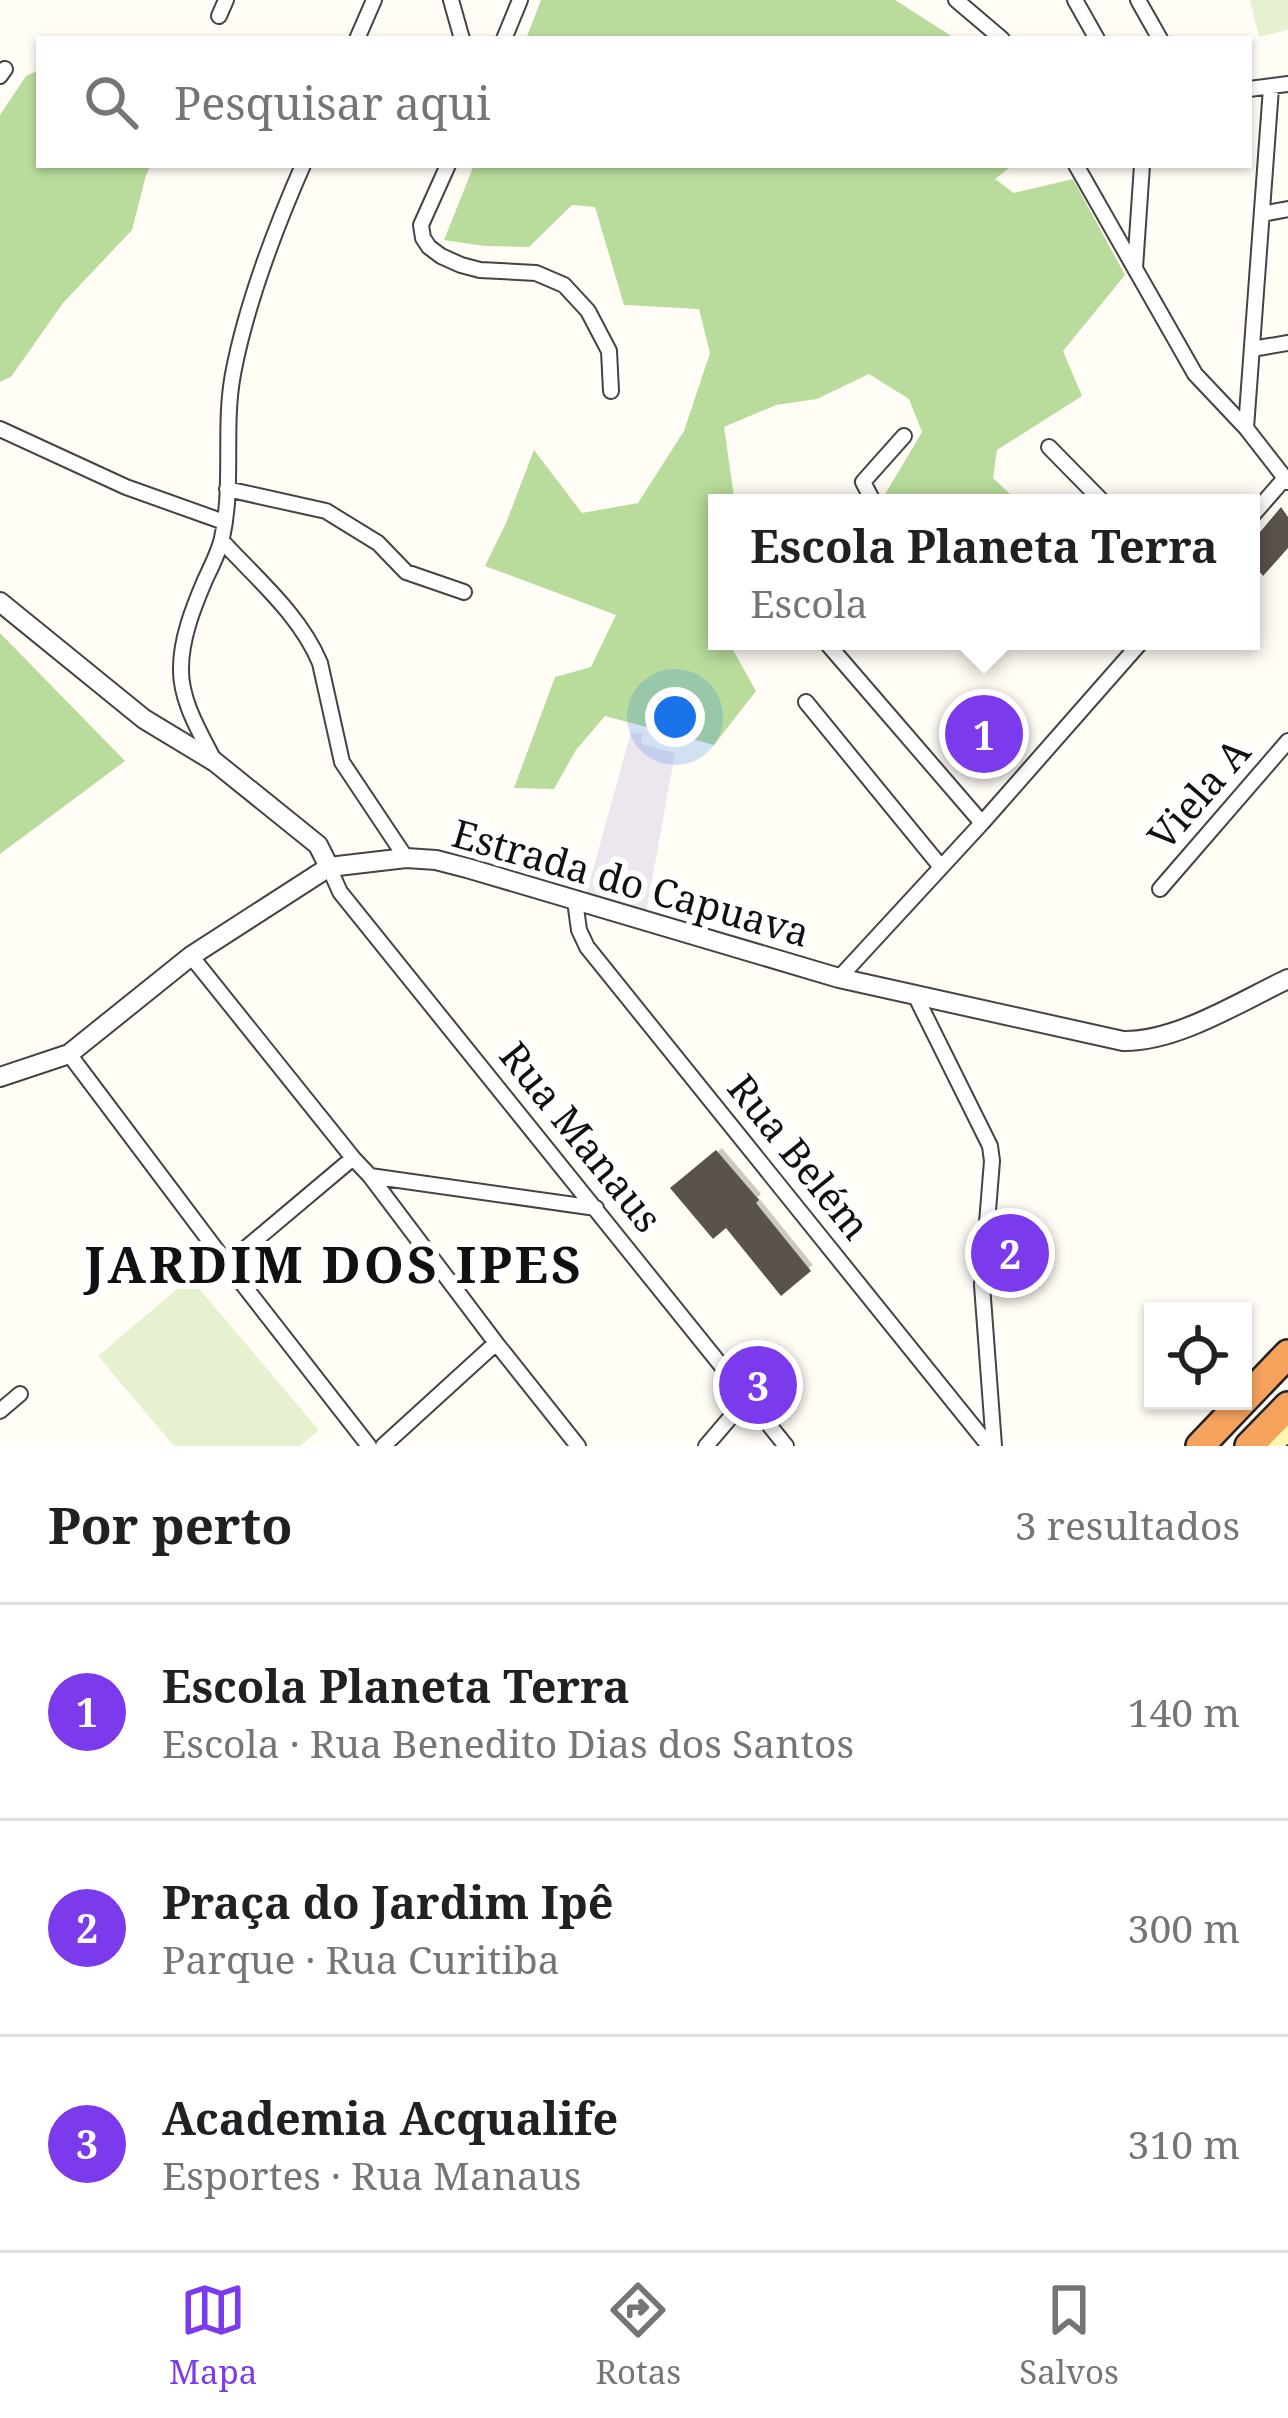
<!DOCTYPE html>
<html lang="pt">
<head>
<meta charset="utf-8">
<style>
  body { margin:0; font-family:"Noto Serif",serif; background:#f6f6f6; color:#202124 }
  .controls { position:absolute; right:36px; bottom:36px; display:grid; overflow:hidden; border-radius:0px; box-shadow:0 3px 9px #0004 }
  .controls button { width:108px; height:108px; display:grid; place-items:center; padding:0; border:0; border-bottom:3px solid #e0e0e0; background:#fff; color:#202124; font:60px sans-serif }
  .you { position:absolute; left:675px; top:717px; width:42px; height:42px; margin:-30px; border:9px solid #fff; border-radius:50%; background:#1a73e8; box-shadow:0 0 0 18px #1a73e833 }
  .badge { display:grid; place-items:center; width:78px; height:78px; border-radius:50%; background:#7c3aed; color:#fff; font-size:39px; font-weight:700 }
  .pin { position:absolute; translate:-50% -50%; border:6px solid #fff; box-shadow:0 3px 12px #0006 }
  .popup { position:absolute; left:708px; top:494px; width:552px; height:156px; box-sizing:border-box; display:grid; place-content:center; border-radius:0px; background:#fff; filter:drop-shadow(0 3px 9px #0005); font-size:39px; white-space:nowrap; color:#757577 }
  .popup b { font-size:45px; color:#202124 }
  .popup::after { content:''; position:absolute; left:50%; top:100%; margin-left:-24px; border:24px solid transparent; border-top-color:#fff }
  .list { margin:0; padding:0; list-style:none }
  h2 { display:flex; justify-content:space-between; align-items:center; height:156px; margin:0; padding:0 48px; font-size:51px }
  h2 small { font-size:39px; font-weight:400; color:#757577 }
  .list li { display:grid; grid-template-columns:78px 1fr auto; gap:36px; align-items:center; box-sizing:border-box; height:216px; padding:0 48px; border-top:3px solid #e0e0e0 }
  .list b { display:block; font-size:45px; white-space:nowrap }
  .list p { margin:0; font-size:39px; white-space:nowrap; color:#757577 }
  .list em { font-size:39px; font-style:normal; color:#757577 }
  .icon { flex:none; width:66px; height:66px; fill:none; stroke:currentColor; stroke-width:2; stroke-linecap:round; stroke-linejoin:round }
  .map { position:relative; flex:none; width:1288px; height:1446px; overflow:hidden }
  .search { position:absolute; background:#fff; box-shadow:0 3px 9px #0004; left:36px; right:36px; top:36px; height:132px; display:flex; align-items:center; gap:30px; box-sizing:border-box; padding:0 42px; border-radius:0px; color:#757577; font-size:45px }
  .sheet { height:804px; background:#fff }
  nav { display:flex; justify-content:space-around; align-items:center; box-sizing:border-box; height:168px; border-top:3px solid #e0e0e0; background:#fff; font-size:33px; color:#757577 }
  nav a { display:grid; justify-items:center; gap:6px }
  nav .on { color:#7c3aed }
  .map>svg:first-child { display:block }
  .industrial { fill:#eee6ef }
  .green { fill:#d5ebbd }
  .forest { fill:#b9dc9c }
  .pitch { fill:#e6f2cf }
  .shadow { fill:#0003 }
  .building { fill:#5a524d }
  .lines { fill:none; stroke-linecap:round; stroke-linejoin:round }
  .minor-casing { stroke:#444; stroke-width:18 }
  .tertiary-casing { stroke:#444; stroke-width:22 }
  .secondary-casing { stroke:#333; stroke-width:26 }
  .motorway-casing { stroke:#222; stroke-width:32 }
  .minor { stroke:#fff; stroke-width:14 }
  .tertiary { stroke:#fff; stroke-width:18 }
  .secondary { stroke:#fff6b0; stroke-width:21 }
  .motorway { stroke:#f5a25d; stroke-width:27 }
  .labels { text-anchor:middle; stroke-width:12; stroke-linejoin:round; paint-order:stroke }
  .street-label { font-size:39px; fill:#111; stroke:#fff }
  .district-label { font-size:51px; font-weight:bold; letter-spacing:3px; fill:#111; stroke:#fff }
</style>
</head>
<body>
<div class="map">
<svg width="1288" height="1446" viewBox="0 0 1288 1446">
  <rect width="100%" height="100%" fill="#fffdf5"/>
  <path class="industrial" d="M631,732l12,2 -2,10 34,9 -29,160 -60,-18z"/>
  <path class="green" d="M991,1215l45,6 -11,70 -39,-6z"/>
  <path class="forest" d="M541,0h354l61,39h-430z
    M39,70v95h112l-5,10 -14,55 -69,73 -52,74 -11,5v-267l26,-39z
    M474,165h539l-18,14 19,14 59,-14 52,96 -62,76 19,45 -85,54 -4,28 27,25h-134l-2,-7 38,-64 -13,-33 -40,-25 -52,25 -41,6 -52,22 11,76h-18v138h11l28,50 -42,54 -109,-29 -29,34 -22,39 -40,-1 41,-111 36,-10 25,-52 -131,-49 21,-43 28,-73 48,63 56,-10 46,-72 26,-78 -11,-44 -75,-4 -29,-98 -23,-2 -43,42 -45,-1 -40,-6z
    M0,633l125,128 -125,93z"/>
  <path class="pitch" d="M1250,0h38v30l-29,7z
    M190,1278l129,152 -19,16h-126l-76,-90z"/>
  <path class="shadow" d="M722,1148l39,46 -3,3 55,68 -32,26 -54,-67 -53,-35z"/>
  <path class="building" d="M1281,507l7,10v31l-25,28 -12,-16v-17z
    M716,1150l43,50 -3,3 55,68 -30,25 -55,-68 -13,11 -43,-51z"/>
  <g class="lines">
    <defs>
      <path id="minor" d="M451,0l11,39
        M956,0l46,39
        M1075,0l22,39
        M1138,0l22,39
        M219,16l7,-16
        M357,39l17,-39
        M504,39l16,-39
        M0,76l5,-7
        M1249,89l39,-5
        M448,165l-27,60 2,13 6,9 12,9 20,9 19,5 56,3 28,12 24,26 21,40 2,40
        M1076,165l119,209 51,54 42,54
        M1262,214l26,-5
        M1135,268l7,-103
        M1252,349l36,-6
        M1246,428l25,-340
        M0,429l126,58 98,35
        M1049,447l55,56
        M227,489l99,22 52,32 28,29 58,20
        M874,503l-11,-21 41,-46
        M1251,517l34,-39
        M222,541c35,38 78,74 98,122l22,99 64,96
        M825,641l157,182
        M806,702l135,165
        M215,762c-14,-28 -35,-61 -34,-94 0,-29 12,-60 24,-88 6,-13 14,-28 17,-42 12,-54 1,-110 11,-164 13,-69 42,-145 70,-209
        M329,867l11,25 446,554
        M1160,889l128,-148
        M575,901l4,29 8,17 402,499
        M191,956l162,202 17,18 126,167 82,103
        M839,978l143,-155 160,-182
        M915,995l75,151 2,15 -10,124 12,161
        M69,1054l158,210 142,182
        M370,1176l226,32
        M227,1264l126,-106
        M0,1411l20,-17
        M383,1446l113,-103
        M706,1446l41,-48"/>
      <path id="tertiary" d="M0,602l144,117 71,43 103,83 11,22
        M0,1077l69,-23 122,-98 138,-89 77,-9 30,2 31,8 372,110 284,63c54,1 116,-39 165,-62"/>
      <path id="secondary" d="M1269,1446l19,-16"/>
      <path id="motorway" d="M1200,1446l88,-92
        M1249,1446l39,-40"/>
    </defs>
    <use href="#minor" class="minor-casing"/>
    <use href="#tertiary" class="tertiary-casing"/>
    <use href="#secondary" class="secondary-casing"/>
    <use href="#motorway" class="motorway-casing"/>
    <use href="#minor" class="minor"/>
    <use href="#tertiary" class="tertiary"/>
    <use href="#secondary" class="secondary"/>
    <use href="#motorway" class="motorway"/>
  </g>
  <g class="labels">
    <g class="street-label">
      <text transform="translate(1199 794) rotate(-49)" y="14">Viela A</text>
      <text transform="translate(631 883) rotate(16)" y="14">Estrada do Capuava</text>
      <text transform="translate(581 1137) rotate(51)" y="14">Rua Manaus</text>
      <text transform="translate(799 1157) rotate(51)" y="14">Rua Belém</text>
    </g>
    <g class="district-label">
      <text x="334" y="1283">JARDIM DOS IPES</text>
    </g>
  </g>
</svg>
<div class="controls">
<button><svg class="icon" aria-label="locate" viewBox="0 0 24 24"><circle cx="12" cy="12" r="6"/><path d="M12 2v4M12 18v4M2 12h4M18 12h4"/></svg></button>
</div>
<div class="you"></div>
<div class="pin badge" style="left:984px;top:734px">1</div>
<div class="popup"><b>Escola Planeta Terra</b>Escola</div>
<div class="pin badge" style="left:1010px;top:1253px">2</div>
<div class="pin badge" style="left:758px;top:1385px">3</div>
<div class="search"><svg class="icon" aria-label="search" viewBox="0 0 24 24"><circle cx="10" cy="10" r="6"/><path d="M15 15l6 6"/></svg>Pesquisar aqui</div>
</div>
<section class="sheet">
<h2>Por perto<small>3 resultados</small></h2>
<ul class="list">
<li><span class="badge">1</span><div><b>Escola Planeta Terra</b><p>Escola · Rua Benedito Dias dos Santos</p></div><em>140 m</em></li>
<li><span class="badge">2</span><div><b>Praça do Jardim Ipê</b><p>Parque · Rua Curitiba</p></div><em>300 m</em></li>
<li><span class="badge">3</span><div><b>Academia Acqualife</b><p>Esportes · Rua Manaus</p></div><em>310 m</em></li>
</ul>
</section>
<nav>
<a class="on"><svg class="icon" aria-label="map" viewBox="0 0 24 24"><path d="M3 6l6-2 6 2 6-2v14l-6 2-6-2-6 2zM9 4v14M15 6v14"/></svg>Mapa</a>
<a><svg class="icon" aria-label="directions" viewBox="0 0 24 24"><path d="M12 3l9 9-9 9-9-9zM9 14v-3h6M13 9l2 2-2 2"/></svg>Rotas</a>
<a><svg class="icon" aria-label="saved" viewBox="0 0 24 24"><path d="M7 4h10v16l-5-4-5 4z"/></svg>Salvos</a>
</nav>
</body>
</html>
